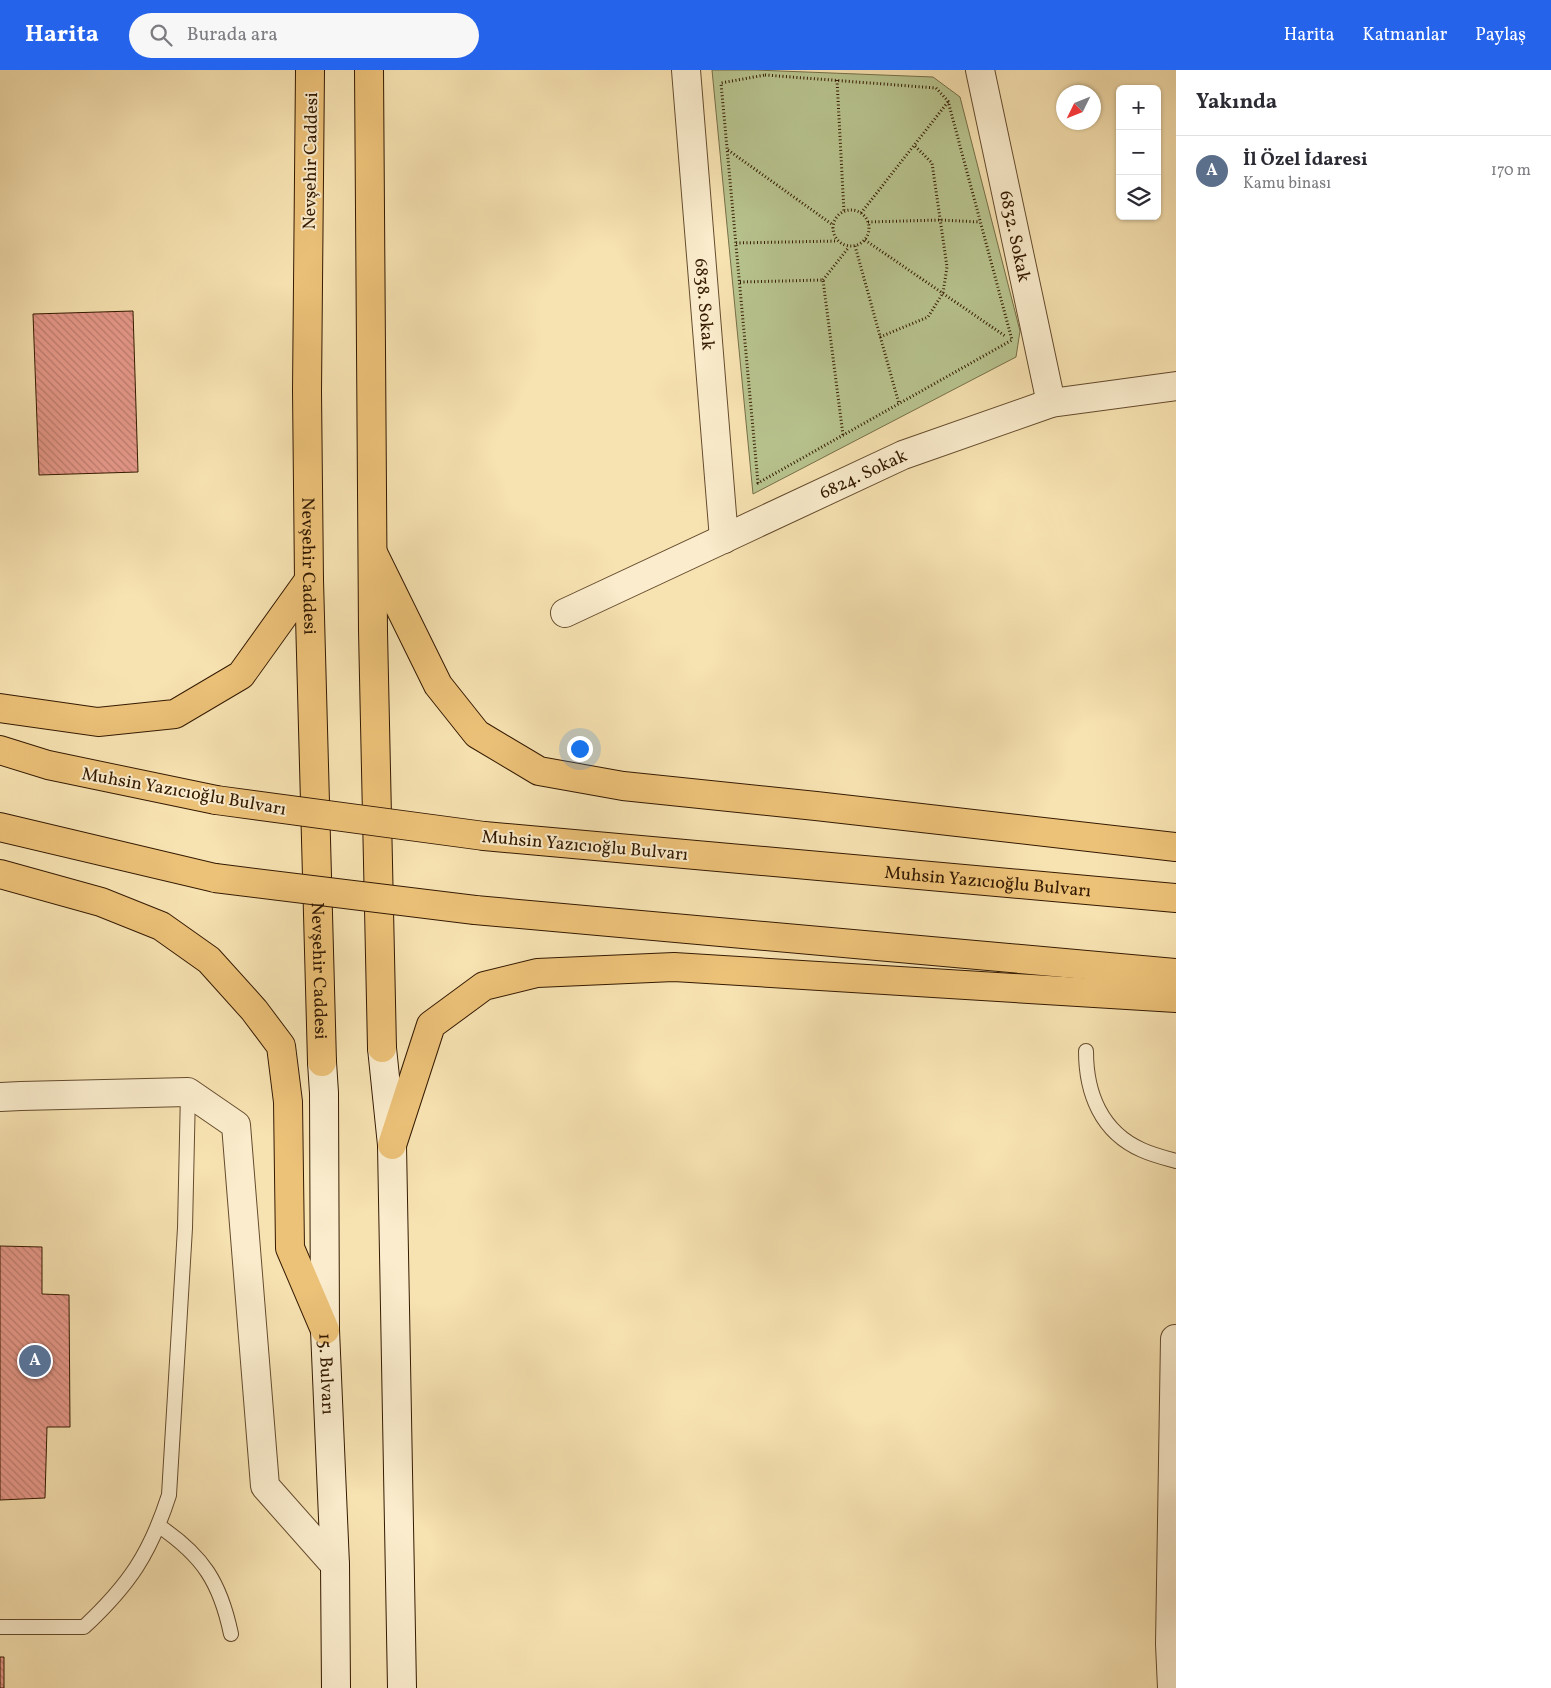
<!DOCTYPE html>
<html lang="tr">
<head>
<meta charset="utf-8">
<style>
  body { margin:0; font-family:Vollkorn,serif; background:#f7f7f7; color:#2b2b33 }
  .controls { position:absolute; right:15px; top:15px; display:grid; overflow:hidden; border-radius:8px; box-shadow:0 1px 4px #0004 }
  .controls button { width:45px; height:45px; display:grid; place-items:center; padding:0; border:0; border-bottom:1px solid #e1e1e2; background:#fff; color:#2b2b33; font:25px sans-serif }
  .compass { position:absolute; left:1056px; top:15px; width:45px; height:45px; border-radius:50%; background:#fff; box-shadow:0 1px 4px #0004; rotate:227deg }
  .you { position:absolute; left:579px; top:678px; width:18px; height:18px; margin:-12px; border:4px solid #fff; border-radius:50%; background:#1a73e8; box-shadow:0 0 0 8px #1a73e833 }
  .badge { display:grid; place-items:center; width:32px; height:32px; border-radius:50%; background:#2563eb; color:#fff; font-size:16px; font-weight:700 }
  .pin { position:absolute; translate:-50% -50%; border:2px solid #fff; box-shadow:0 1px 5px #0006 }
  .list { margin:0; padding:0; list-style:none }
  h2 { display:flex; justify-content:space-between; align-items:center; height:65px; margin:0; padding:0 20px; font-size:21px }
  h2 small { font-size:16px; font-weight:400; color:#7c7c81 }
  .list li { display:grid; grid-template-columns:32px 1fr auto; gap:15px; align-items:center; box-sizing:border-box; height:70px; padding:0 20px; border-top:1px solid #e1e1e2 }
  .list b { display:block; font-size:19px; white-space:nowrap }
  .list p { margin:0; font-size:16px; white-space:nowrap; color:#7c7c81 }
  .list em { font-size:16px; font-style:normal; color:#7c7c81 }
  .icon { flex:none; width:28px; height:28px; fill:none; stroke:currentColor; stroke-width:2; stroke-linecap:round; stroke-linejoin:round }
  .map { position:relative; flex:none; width:1176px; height:1618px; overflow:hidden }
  header { display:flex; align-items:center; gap:30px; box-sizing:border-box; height:70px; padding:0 25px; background:#2563eb; color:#fff }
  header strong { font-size:24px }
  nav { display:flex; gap:28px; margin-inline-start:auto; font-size:18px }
  .search { width:350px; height:45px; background:#f7f7f7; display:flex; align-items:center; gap:12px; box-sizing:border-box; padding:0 18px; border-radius:28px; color:#7c7c81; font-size:19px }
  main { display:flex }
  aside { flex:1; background:#fff }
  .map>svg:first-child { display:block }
  .green { fill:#b8c48f; stroke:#766f48 }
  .building { fill:url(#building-back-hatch); stroke:#341a02 }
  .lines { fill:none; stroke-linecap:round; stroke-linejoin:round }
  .service-casing { stroke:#654c2e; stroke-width:16 }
  .minor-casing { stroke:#654c2e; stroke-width:30 }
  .secondary-casing { stroke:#341a02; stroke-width:30 }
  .primary-casing { stroke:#341a02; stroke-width:30 }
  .trunk-casing { stroke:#341a02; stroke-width:30 }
  .path { stroke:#341a02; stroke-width:3; stroke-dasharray:1 2.5; stroke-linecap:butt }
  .service { stroke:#faeccc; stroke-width:14 }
  .minor { stroke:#faeccc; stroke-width:28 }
  .secondary { stroke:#faeccc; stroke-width:28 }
  .primary { stroke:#ecc178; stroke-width:28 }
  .trunk { stroke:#ecc178; stroke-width:28 }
  .trunk-bridge-casing { stroke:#341a02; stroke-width:30; stroke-linecap:butt }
  .trunk-bridge { stroke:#ecc178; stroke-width:28 }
  .labels { text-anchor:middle; stroke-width:4; stroke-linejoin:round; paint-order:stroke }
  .street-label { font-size:18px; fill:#341a02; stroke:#faeccc }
</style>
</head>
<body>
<header>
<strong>Harita</strong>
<div class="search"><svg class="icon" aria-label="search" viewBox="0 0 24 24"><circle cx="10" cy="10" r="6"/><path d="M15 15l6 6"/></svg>Burada ara</div>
<nav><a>Harita</a><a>Katmanlar</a><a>Paylaş</a></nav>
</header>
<main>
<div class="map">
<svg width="1176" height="1618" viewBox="0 0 1176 1618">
  <defs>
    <pattern id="building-back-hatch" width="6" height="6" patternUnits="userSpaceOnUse" patternTransform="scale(1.25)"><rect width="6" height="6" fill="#e89a8c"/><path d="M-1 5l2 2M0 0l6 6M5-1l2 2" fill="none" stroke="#bd7d70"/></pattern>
  </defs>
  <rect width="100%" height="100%" fill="#f7e2b1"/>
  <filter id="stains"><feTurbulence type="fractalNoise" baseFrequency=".004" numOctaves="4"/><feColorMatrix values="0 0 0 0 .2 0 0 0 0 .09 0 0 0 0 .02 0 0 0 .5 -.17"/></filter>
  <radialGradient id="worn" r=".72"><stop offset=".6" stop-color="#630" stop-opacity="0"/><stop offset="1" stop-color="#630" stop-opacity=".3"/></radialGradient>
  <path class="green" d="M712,0h43l178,7 27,20 60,234 -4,26 -263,137z"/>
  <path class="building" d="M133,241l5,161 -99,3 -6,-161z
    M0,1176l42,1v47l27,1 1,132h-23l-2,71 -45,2z
    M0,1587h4v31h-4z"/>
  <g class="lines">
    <defs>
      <path id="service" d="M1086,981c0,42 15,81 56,99 11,5 23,8 34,11
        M159,1456c44,30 61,56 72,108
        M0,1557h84c45,-42 66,-73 85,-132l16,-267 3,-136"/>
      <g id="minor">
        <path id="s1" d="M686,0l38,469"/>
        <path id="s2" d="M980,0l71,333"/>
        <path id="s3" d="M565,543l338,-158 148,-52 125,-17"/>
        <path d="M0,1027l21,-1 167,-4 48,33 29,361 70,79"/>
        <path d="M1172,1618l-2,-44 5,-305"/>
      </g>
      <g id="secondary">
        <path d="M382,978l10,97 10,543"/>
        <path id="s4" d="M322,992l2,31 1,237 10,235 1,123"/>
      </g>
      <g id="primary">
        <path id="s5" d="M310,0l-3,321 2,189 13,482"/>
        <path d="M369,0l4,561 9,417"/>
      </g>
      <g id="trunk">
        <path d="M373,483l65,132 39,49 62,37 84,15 193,20 360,41"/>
        <path d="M0,638l98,14 77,-8 66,-39 68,-95"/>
        <path d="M0,680l48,15 168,35"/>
        <path d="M0,757l215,51"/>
        <path id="s6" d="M484,766l692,62"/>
        <path d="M0,804l101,28 60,24 48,34 45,50 27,36 7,56 2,146 35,82"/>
        <path d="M475,840l701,63"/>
        <path d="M392,1075l39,-120 53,-39 53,-13 137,-6 502,31"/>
      </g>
    </defs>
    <use href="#service" class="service-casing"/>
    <use href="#minor" class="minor-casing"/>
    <use href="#secondary" class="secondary-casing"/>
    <use href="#primary" class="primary-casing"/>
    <use href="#trunk" class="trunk-casing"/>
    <path class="path" d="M765,5l171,13 12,13 64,239 -254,143 -37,-400z
      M837,10l7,132
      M728,80l105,75
      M833 158a18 18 0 1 1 36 0a18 18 0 1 1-36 0Z
      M861,143l87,-111
      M868,152l72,-2 40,2
      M865,170l140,96
      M736,173l101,-2
      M855,176l44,158
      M823,210l26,-33
      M740,212l83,-2 20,155
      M880,267l48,-20 15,-24 4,-26 -15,-104 -18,-18"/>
    <use href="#service" class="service"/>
    <use href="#minor" class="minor"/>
    <use href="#secondary" class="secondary"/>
    <use href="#primary" class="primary"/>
    <use href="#trunk" class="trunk"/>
    <defs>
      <path id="trunk-bridge" d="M216,730l268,36
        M215,808l260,32"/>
    </defs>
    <use href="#trunk-bridge" class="trunk-bridge-casing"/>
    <use href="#trunk-bridge" class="trunk-bridge"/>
  </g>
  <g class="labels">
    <g class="street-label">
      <text transform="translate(310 91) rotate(-89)" y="6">Nevşehir Caddesi</text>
      <text dy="6" stroke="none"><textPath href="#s2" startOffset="170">6832. Sokak</textPath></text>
      <text dy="6" stroke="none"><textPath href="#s1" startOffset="235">6838. Sokak</textPath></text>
      <text dy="6" stroke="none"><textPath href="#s3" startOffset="329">6824. Sokak</textPath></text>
      <text dy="6" stroke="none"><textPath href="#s5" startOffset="496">Nevşehir Caddesi</textPath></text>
      <text transform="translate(184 721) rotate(10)" y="6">Muhsin Yazıcıoğlu Bulvarı</text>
      <text transform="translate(585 775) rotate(5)" y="6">Muhsin Yazıcıoğlu Bulvarı</text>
      <text dy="6" stroke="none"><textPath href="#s6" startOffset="506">Muhsin Yazıcıoğlu Bulvarı</textPath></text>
      <text dy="6" stroke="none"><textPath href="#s5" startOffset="901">Nevşehir Caddesi</textPath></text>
      <text dy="6" stroke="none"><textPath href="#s4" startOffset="312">15. Bulvarı</textPath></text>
    </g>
  </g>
  <rect width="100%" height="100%" filter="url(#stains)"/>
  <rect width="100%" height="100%" fill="url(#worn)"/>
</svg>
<div class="controls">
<button>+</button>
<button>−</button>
<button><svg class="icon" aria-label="layers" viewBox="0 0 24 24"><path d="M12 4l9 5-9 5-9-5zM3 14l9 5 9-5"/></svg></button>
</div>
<svg class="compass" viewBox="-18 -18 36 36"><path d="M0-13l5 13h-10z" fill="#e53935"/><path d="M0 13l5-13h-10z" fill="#7c7c81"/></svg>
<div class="you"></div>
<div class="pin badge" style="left:35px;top:1291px;background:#5c6f8a">A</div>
</div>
<aside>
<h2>Yakında<small></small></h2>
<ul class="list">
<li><span class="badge" style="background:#5c6f8a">A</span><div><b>İl Özel İdaresi</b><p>Kamu binası</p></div><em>170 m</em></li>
</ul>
</aside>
</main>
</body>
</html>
